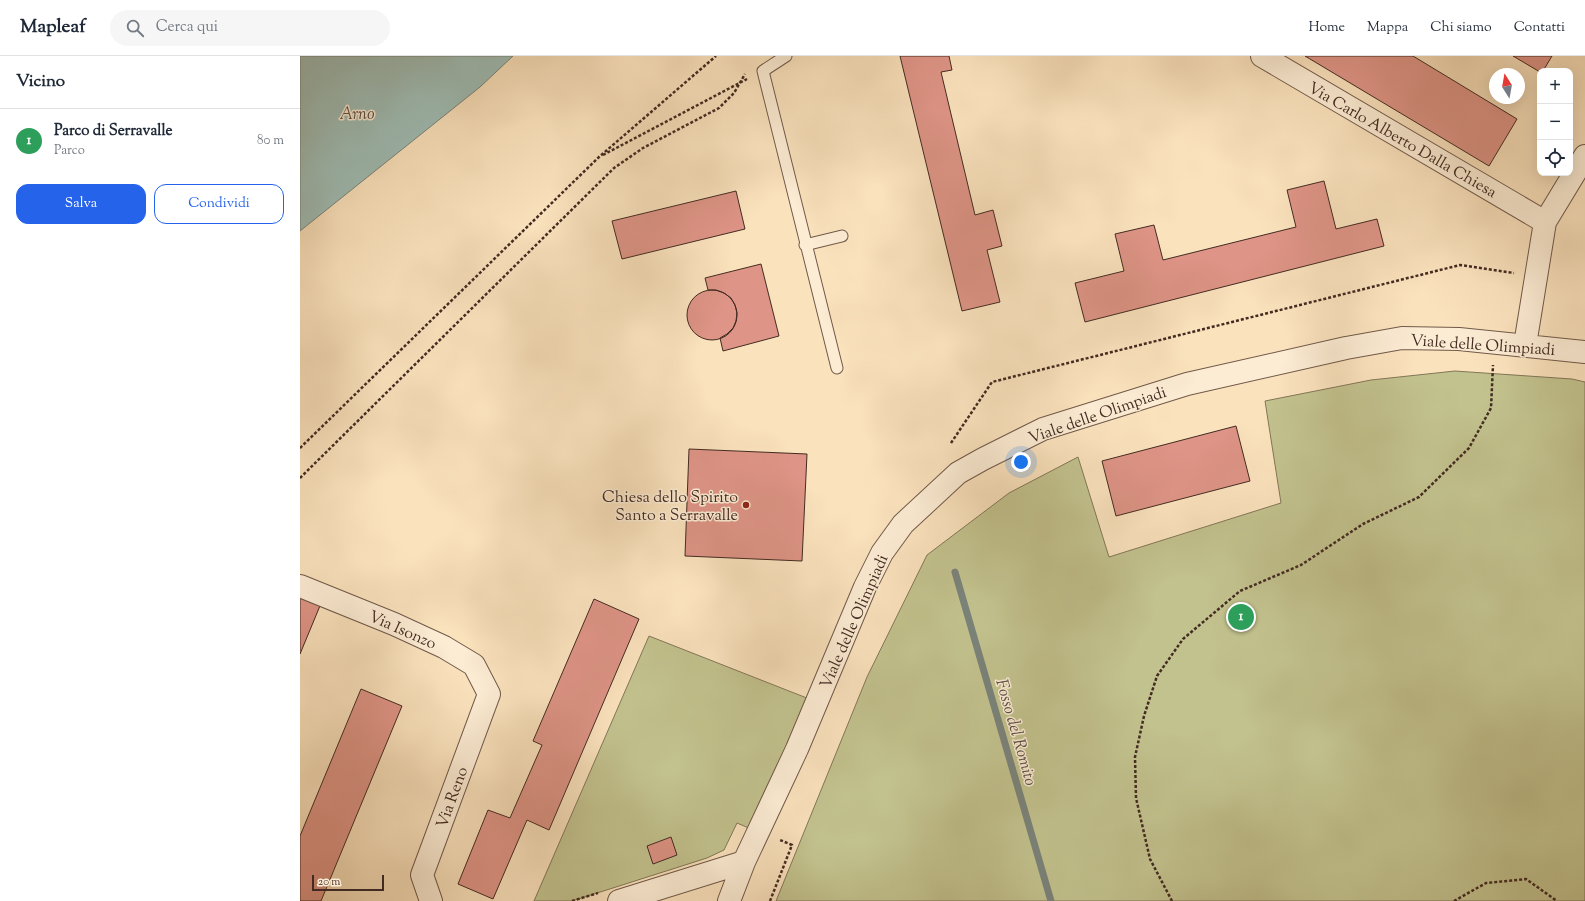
<!DOCTYPE html>
<html lang="it">
<head>
<meta charset="utf-8">
<style>
  body { margin:0; font-family:"Sorts Mill Goudy",serif; background:#f6f6f7; color:#1f2937 }
  .controls { position:absolute; right:12px; top:12px; display:grid; overflow:hidden; border-radius:8px; box-shadow:0 4px 16px #0002 }
  .controls button { width:36px; height:36px; display:grid; place-items:center; padding:0; border:0; border-bottom:1px solid #e0e1e3; background:#fff; color:#1f2937; font:20px sans-serif }
  .compass { position:absolute; left:1189px; top:12px; width:36px; height:36px; border-radius:50%; background:#fff; box-shadow:0 4px 16px #0002; rotate:349deg }
  .scale { position:absolute; left:12px; bottom:10px; width:72px; box-sizing:border-box; padding-left:4px; border:2px solid #432b22; border-top:0; font-size:11px; line-height:14px; white-space:nowrap; color:#432b22; -webkit-text-stroke:3px #fcecd4; paint-order:stroke }
  .you { position:absolute; left:721px; top:406px; width:14px; height:14px; margin:-10px; border:3px solid #fff; border-radius:50%; background:#1a73e8; box-shadow:0 0 0 6px #1a73e833 }
  .badge { display:grid; place-items:center; width:26px; height:26px; border-radius:50%; background:#2563eb; color:#fff; font-size:13px; font-weight:700 }
  .pin { position:absolute; translate:-50% -50%; border:2px solid #fff; box-shadow:0 1px 4px #0006 }
  .list { margin:0; padding:0; list-style:none }
  h2 { display:flex; justify-content:space-between; align-items:center; height:52px; margin:0; padding:0 16px; font-size:17px }
  h2 small { font-size:13px; font-weight:400; color:#747a83 }
  .list li { display:grid; grid-template-columns:26px 1fr auto; gap:12px; align-items:center; box-sizing:border-box; height:64px; padding:0 16px; border-top:1px solid #e0e1e3 }
  .list b { display:block; font-size:15px; white-space:nowrap }
  .list p { margin:0; font-size:13px; white-space:nowrap; color:#747a83 }
  .list em { font-size:13px; font-style:normal; color:#747a83 }
  .actions { display:flex; gap:8px; padding:12px 16px }
  .actions a { flex:1; padding:9px 0; border:1px solid #2563eb; border-radius:12px; text-align:center; font-size:14px; color:#2563eb }
  .actions .main { background:#2563eb; color:#fff }
  .icon { flex:none; width:22px; height:22px; fill:none; stroke:currentColor; stroke-width:2; stroke-linecap:round; stroke-linejoin:round }
  .map { position:relative; flex:none; width:1285px; height:845px; overflow:hidden }
  header { display:flex; align-items:center; gap:24px; box-sizing:border-box; height:56px; padding:0 20px; background:#fff; border-bottom:1px solid #e0e1e3 }
  header strong { font-size:19px }
  nav { display:flex; gap:22px; margin-inline-start:auto; font-size:14px }
  .search { width:280px; height:36px; background:#f6f6f7; display:flex; align-items:center; gap:10px; box-sizing:border-box; padding:0 14px; border-radius:22px; color:#747a83; font-size:15px }
  main { display:flex }
  aside { flex:1; background:#fff }
  .map>svg:first-child { display:block }
  .green { fill:#c2c28e; stroke:#827658 }
  .water { fill:#9fbdb5; stroke:#7a837a }
  .lines { fill:none; stroke-linecap:round; stroke-linejoin:round }
  .stream { stroke:#7a837a; stroke-width:7 }
  .building { fill:#de9486; stroke:#432b22 }
  .lane-casing { stroke:#715949; stroke-width:13 }
  .street-casing { stroke:#715949; stroke-width:24 }
  .path { stroke:#432b22; stroke-width:2.5; stroke-dasharray:3 2; stroke-linecap:butt }
  .lane { stroke:#fcecd4; stroke-width:11 }
  .street { stroke:#fcecd4; stroke-width:22 }
  .poi-dot { fill:#8f2418; stroke:#fcecd4; stroke-width:1.5 }
  .labels { text-anchor:middle; stroke-width:3; stroke-linejoin:round; paint-order:stroke }
  .street-label { font-size:16px; fill:#432b22; stroke:#fcecd4 }
  .poi-label { font-size:16px; fill:#432b22; stroke:#fcecd4; text-anchor:end }
  .water-label { font-size:17px; font-style:italic; fill:#5a5047; stroke:#fcecd4 }
</style>
</head>
<body>
<header>
<strong>Mapleaf</strong>
<div class="search"><svg class="icon" aria-label="search" viewBox="0 0 24 24"><circle cx="10" cy="10" r="6"/><path d="M15 15l6 6"/></svg>Cerca qui</div>
<nav><a>Home</a><a>Mappa</a><a>Chi siamo</a><a>Contatti</a></nav>
</header>
<main>
<aside>
<h2>Vicino<small></small></h2>
<ul class="list">
<li><span class="badge" style="background:#2e9e5b">1</span><div><b>Parco di Serravalle</b><p>Parco</p></div><em>80 m</em></li>
</ul>
<div class="actions"><a class="main">Salva</a><a>Condividi</a></div>
</aside>
<div class="map">
<svg width="1285" height="845" viewBox="0 0 1285 845">
  <rect width="100%" height="100%" fill="#fae2bd"/>
  <filter id="stains"><feTurbulence type="fractalNoise" baseFrequency=".005" numOctaves="4"/><feColorMatrix values="0 0 0 0 .2 0 0 0 0 .09 0 0 0 0 .02 0 0 0 .5 -.17"/></filter>
  <radialGradient id="worn" r=".72"><stop offset=".6" stop-color="#630" stop-opacity="0"/><stop offset="1" stop-color="#630" stop-opacity=".3"/></radialGradient>
  <path class="green" d="M1155,315l117,8 13,3v519h-809l91,-224 60,-122 82,-62 69,-36 31,100 172,-54 -16,-102 106,-21z
    M349,580l168,66 -59,130 -21,-9 -13,27 -17,8 -135,43h-38z"/>
  <path class="water" d="M0,0h213l-33,31 -180,144z"/>
  <g class="lines">
    <path class="stream" d="M655,516l96,329"/>
  </g>
  <path class="building" d="M600,0h49l3,14 -11,2 34,143 18,-5 9,36 -15,4 13,52 -38,9z
    M1005,0h108l104,63 -28,47z
    M1213,0h39l-9,15h-3v1z
    M1024,125l12,48 41,-10 7,27 -299,76 -10,-39 49,-12 -9,-37 39,-9 9,35 133,-33 -9,-37z
    M436,135l9,38 -123,30 -10,-38z
    M461,208l18,72 -56,15 -3,-13 7,-4 6,-6 3,-7 1,-8 -2,-8 -4,-7 -7,-5 -8,-3h-8l-3,-12z
    M387 259a25 25 0 1 1 50 0a25 25 0 1 1-50 0Z
    M936,370l14,55 -134,35 -14,-55z
    M389,393l118,5 -5,107 -117,-5z
    M0,536l22,9 -22,53z
    M294,543l45,20 -90,211 -22,-10 -34,79 -35,-15 30,-74 22,8 32,-73 -9,-4z
    M61,633l41,17 -81,195h-21v-65z
    M371,781l6,18 -24,9 -6,-18z"/>
  <g class="lines">
    <defs>
      <path id="lane" d="M486,0l-23,15 74,297
        M505,189l37,-9"/>
      <path id="street" d="M962,0l283,166
        M1225,289l20,-123 40,-66
        M0,530l94,38 50,23 30,18 15,29 -67,181 9,26
        M319,845l125,-39
        M429,845l15,-39 53,-113 68,-162 17,-34 21,-29 55,-51 25,-14 60,-30 144,-45 159,-36 56,-10 57,1 126,13"/>
    </defs>
    <use href="#lane" class="lane-casing"/>
    <use href="#street" class="street-casing"/>
    <path class="path" d="M303,99l144,-76
      M651,387l41,-61 468,-117 54,8
      M0,392l299,-291 117,-101
      M0,422l314,-310 29,-20 76,-40 15,-15 11,-19
      M272,845l26,-8
      M470,845l22,-56 -12,-5
      M872,845l-22,-42 -14,-61 -1,-41 9,-41 13,-40 26,-37 57,-48 61,-26 62,-41 56,-27 50,-49 22,-40 2,-43
      M1154,845l32,-18 40,-4 31,22"/>
    <use href="#lane" class="lane"/>
    <use href="#street" class="street"/>
  </g>
  <circle class="poi-dot" cx="446" cy="449" r="4"/>
  <g class="labels">
    <g class="street-label">
      <text transform="translate(1103 83) rotate(30)" y="6">Via Carlo Alberto Dalla Chiesa</text>
      <text transform="translate(1183 288) rotate(4)" y="6">Viale delle Olimpiadi</text>
      <text transform="translate(797 358) rotate(-19)" y="6">Viale delle Olimpiadi</text>
      <text transform="translate(553 565) rotate(-66)" y="6">Viale delle Olimpiadi</text>
      <text transform="translate(103 573) rotate(24)" y="6">Via Isonzo</text>
      <text transform="translate(151 741) rotate(-70)" y="6">Via Reno</text>
    </g>
    <g class="poi-label">
      <text x="438" y="446">Chiesa dello Spirito<tspan x="438" dy="18">Santo a Serravalle</tspan></text>
    </g>
    <g class="water-label">
      <text x="57" y="63">Arno</text>
      <text transform="translate(717 676) rotate(74)" y="6">Fosso del Romito</text>
    </g>
  </g>
  <rect width="100%" height="100%" filter="url(#stains)"/>
  <rect width="100%" height="100%" fill="url(#worn)"/>
</svg>
<div class="controls">
<button>+</button>
<button>−</button>
<button><svg class="icon" aria-label="locate" viewBox="0 0 24 24"><circle cx="12" cy="12" r="6"/><path d="M12 2v4M12 18v4M2 12h4M18 12h4"/></svg></button>
</div>
<svg class="compass" viewBox="-18 -18 36 36"><path d="M0-13l5 13h-10z" fill="#e53935"/><path d="M0 13l5-13h-10z" fill="#747a83"/></svg>
<div class="scale">20 m</div>
<div class="you"></div>
<div class="pin badge" style="left:941px;top:561px;background:#2e9e5b">1</div>
</div>
</main>
</body>
</html>
